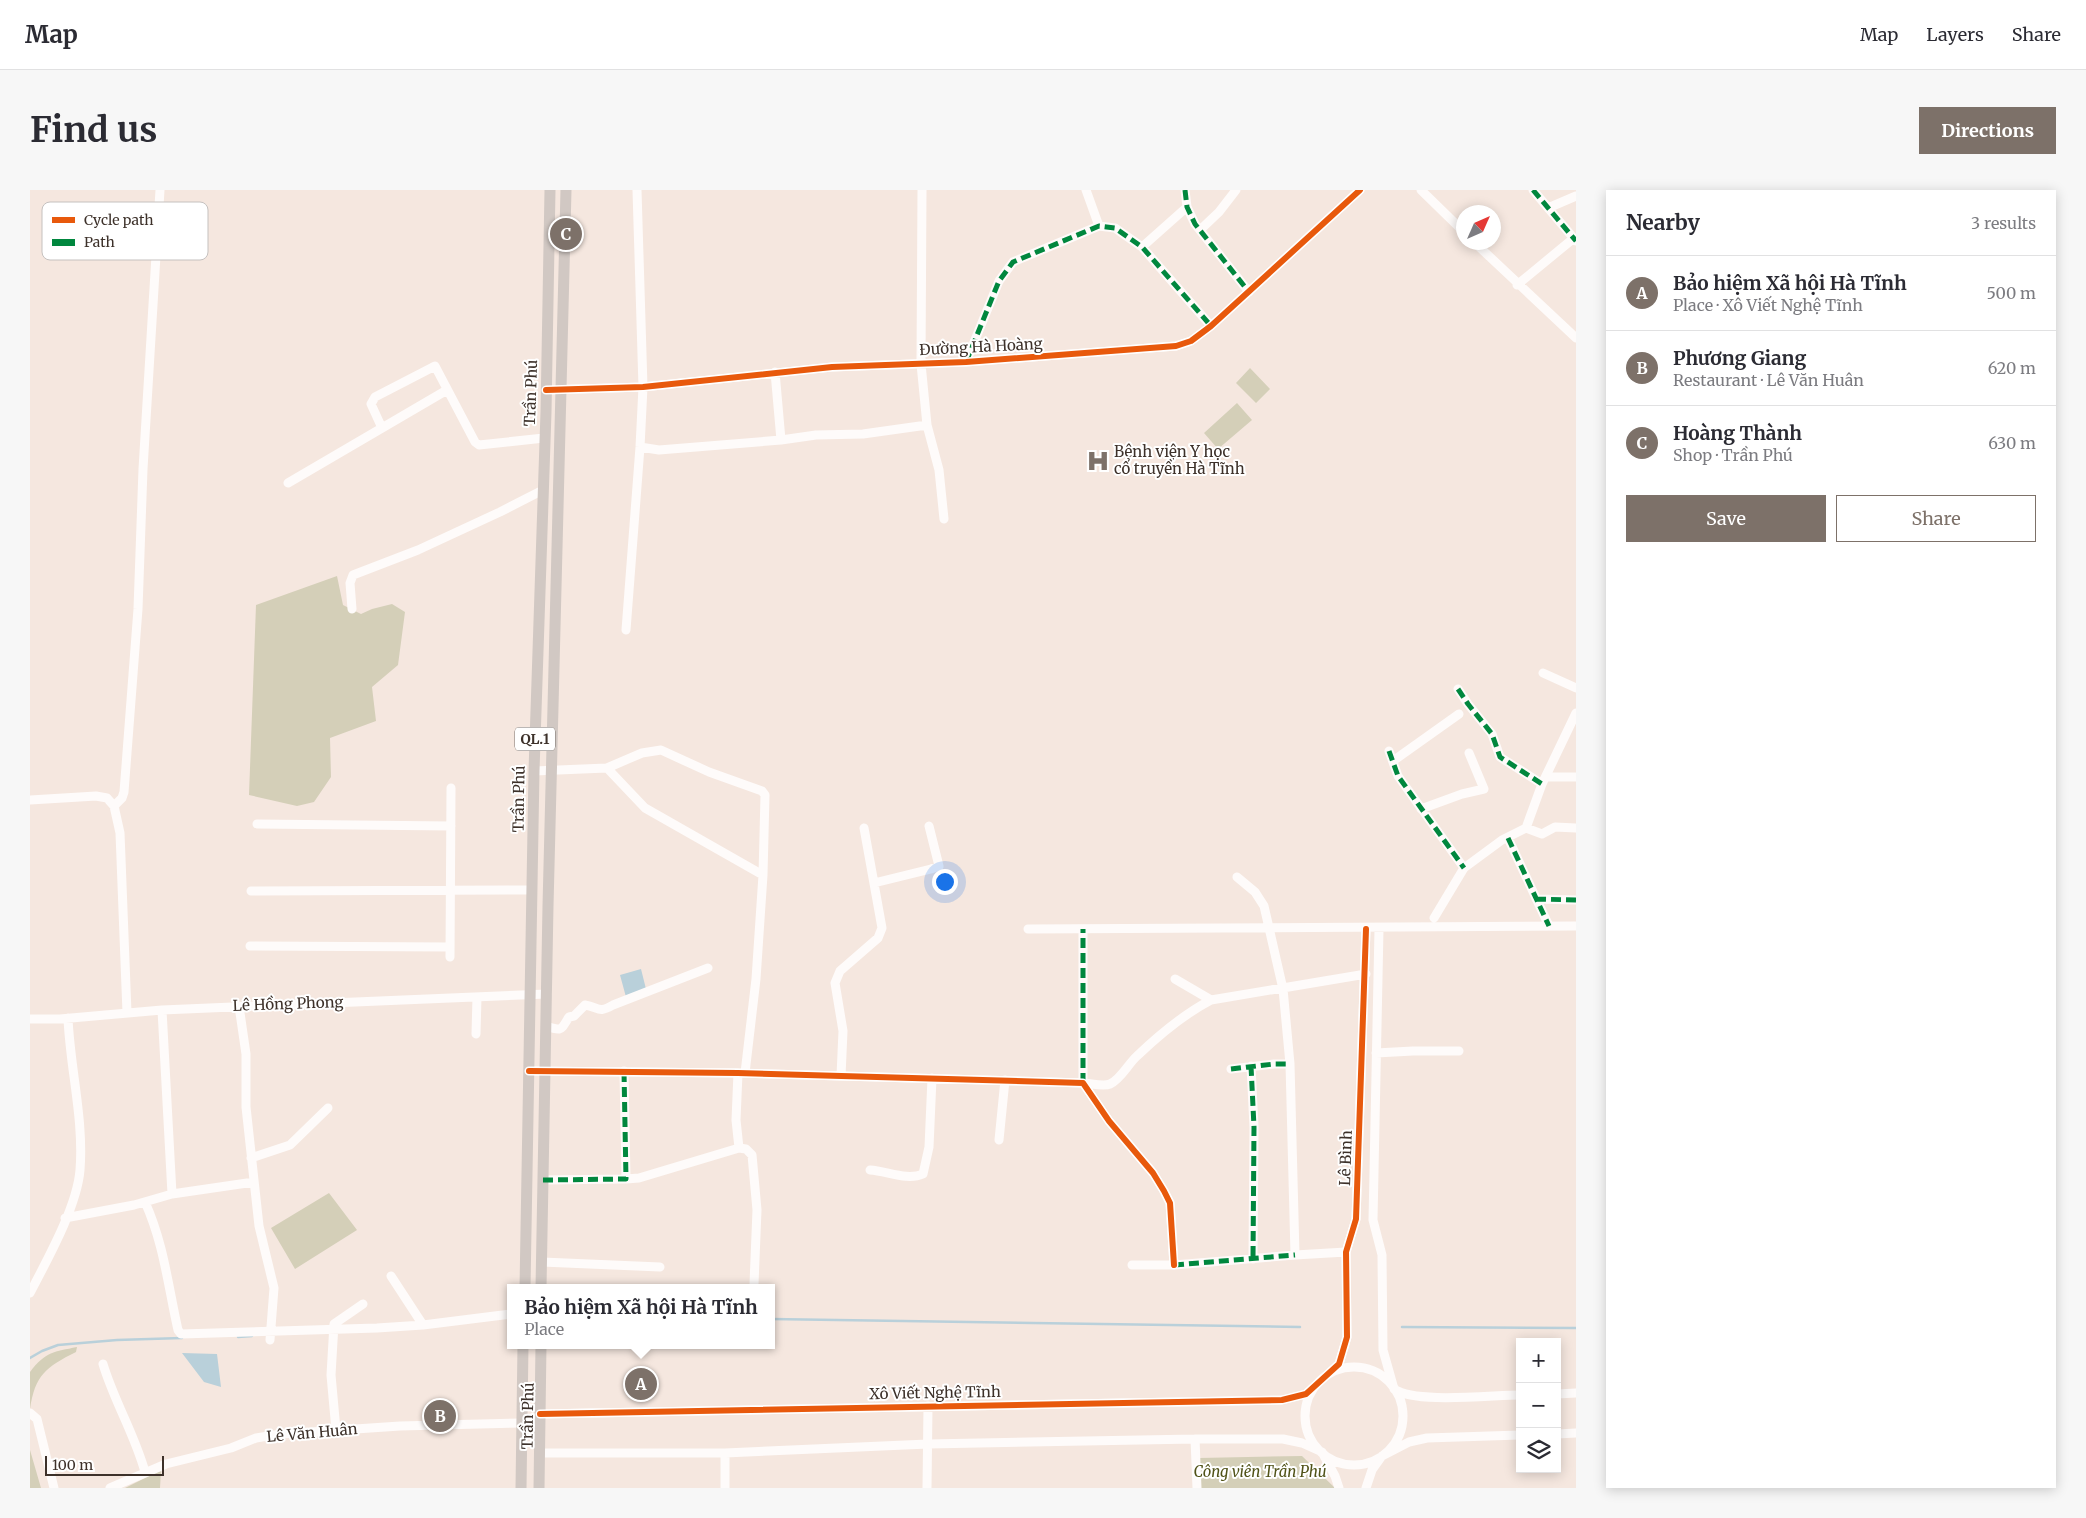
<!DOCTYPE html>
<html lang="en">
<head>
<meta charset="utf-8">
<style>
  body { margin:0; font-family:Merriweather,serif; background:#f7f7f7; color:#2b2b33 }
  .controls { position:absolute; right:15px; bottom:15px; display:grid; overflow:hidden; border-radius:0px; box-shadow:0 2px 12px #0003 }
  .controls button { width:45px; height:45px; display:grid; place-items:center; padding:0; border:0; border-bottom:1px solid #e1e1e2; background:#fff; color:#2b2b33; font:25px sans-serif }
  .compass { position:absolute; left:1426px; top:15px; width:45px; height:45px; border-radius:50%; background:#fff; box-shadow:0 2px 12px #0003; rotate:45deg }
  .scale { position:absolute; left:15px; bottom:12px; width:119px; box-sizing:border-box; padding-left:5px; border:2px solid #3d312a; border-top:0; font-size:14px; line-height:18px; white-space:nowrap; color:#3d312a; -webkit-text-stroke:4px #fff; paint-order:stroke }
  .you { position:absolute; left:914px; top:691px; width:18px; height:18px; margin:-12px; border:4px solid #fff; border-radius:50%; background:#1a73e8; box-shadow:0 0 0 8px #1a73e833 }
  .badge { display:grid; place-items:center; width:32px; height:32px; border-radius:50%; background:#7d7169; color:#fff; font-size:16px; font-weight:700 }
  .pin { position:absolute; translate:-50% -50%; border:2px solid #fff; box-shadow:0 1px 5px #0006 }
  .popup { position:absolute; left:477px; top:1094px; width:268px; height:65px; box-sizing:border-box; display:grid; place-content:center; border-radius:0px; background:#fff; filter:drop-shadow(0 1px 4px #0005); font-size:16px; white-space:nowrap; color:#7c7c81 }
  .popup b { font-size:19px; color:#2b2b33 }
  .popup::after { content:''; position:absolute; left:50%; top:100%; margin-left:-10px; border:10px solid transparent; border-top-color:#fff }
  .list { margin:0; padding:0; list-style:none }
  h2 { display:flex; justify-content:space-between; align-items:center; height:65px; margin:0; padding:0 20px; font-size:21px }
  h2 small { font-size:16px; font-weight:400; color:#7c7c81 }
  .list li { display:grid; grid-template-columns:32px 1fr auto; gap:15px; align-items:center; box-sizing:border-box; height:75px; padding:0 20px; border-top:1px solid #e1e1e2 }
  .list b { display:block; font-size:19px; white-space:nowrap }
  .list p { margin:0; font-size:16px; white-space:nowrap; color:#7c7c81 }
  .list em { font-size:16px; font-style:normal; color:#7c7c81 }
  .actions { display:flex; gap:10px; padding:15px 20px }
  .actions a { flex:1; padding:11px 0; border:1px solid #7d7169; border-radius:0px; text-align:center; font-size:18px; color:#7d7169 }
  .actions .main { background:#7d7169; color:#fff }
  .icon { flex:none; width:28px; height:28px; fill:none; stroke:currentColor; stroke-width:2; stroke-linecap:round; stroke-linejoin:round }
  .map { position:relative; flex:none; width:1546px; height:1298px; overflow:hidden; border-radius:0px }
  header { display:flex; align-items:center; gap:30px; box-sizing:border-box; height:70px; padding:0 25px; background:#fff; border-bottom:1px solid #e1e1e2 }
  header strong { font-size:24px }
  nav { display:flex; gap:28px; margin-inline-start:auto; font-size:18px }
  .intro { display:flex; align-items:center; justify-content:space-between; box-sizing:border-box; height:120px; padding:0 30px }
  h1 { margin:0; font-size:35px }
  .button { padding:12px 22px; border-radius:0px; background:#7d7169; color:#fff; font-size:18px; font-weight:700 }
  main { display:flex; gap:30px; padding:0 30px }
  aside { flex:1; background:#fff; border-radius:0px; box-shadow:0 2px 12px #0003 }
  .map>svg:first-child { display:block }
  .green { fill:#d4cfb8 }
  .water { fill:#b9d0da }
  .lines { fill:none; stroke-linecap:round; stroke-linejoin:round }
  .stream { stroke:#b9d0da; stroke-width:2.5 }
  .minor { stroke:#fefbfa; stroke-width:9 }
  .major { stroke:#d1c8c3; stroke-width:11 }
  .quiet { stroke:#00873e; stroke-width:5; stroke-dasharray:10 5; stroke-linecap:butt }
  .cycleway-casing { stroke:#fff; stroke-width:9 }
  .cycleway { stroke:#e8590c; stroke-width:6 }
  .labels { text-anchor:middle; stroke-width:4; stroke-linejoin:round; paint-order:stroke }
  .shield { fill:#fff; stroke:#776f6a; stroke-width:1 }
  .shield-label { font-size:14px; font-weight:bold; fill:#3d312a }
  .street-label { font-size:15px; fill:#3d312a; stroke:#fff }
  .poi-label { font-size:15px; fill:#3d312a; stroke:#fff; text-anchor:start }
  .park-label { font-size:15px; font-style:italic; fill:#505217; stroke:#fff }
  .key { fill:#fff; stroke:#c5c1bf; stroke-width:1 }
  .key-label { font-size:14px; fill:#3d312a }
</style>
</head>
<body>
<header>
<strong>Map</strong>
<nav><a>Map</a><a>Layers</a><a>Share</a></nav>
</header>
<div class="intro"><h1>Find us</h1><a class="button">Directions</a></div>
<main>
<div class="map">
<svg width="1546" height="1298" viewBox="0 0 1546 1298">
  <rect width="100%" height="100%" fill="#f5e7df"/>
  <path class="green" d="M1220,178l20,21 -14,14 -20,-20z
    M1207,213l15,17 -34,29 -14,-16z
    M307,386l6,29 18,9 11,-5 20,-5 13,8 -7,53 -26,22 4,34 -46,17 1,39 -17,25 -17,4 -48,-11 7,-190z
    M299,1003l28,37 -62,39 -24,-41z
    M47,1157l-1,5c-30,15 -41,23 -46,57v-37c16,-21 24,-20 47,-25z
    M0,1260l11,38h-11z
    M1272,1266l33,32h-134l-2,-30z
    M131,1280l-1,18h-35z"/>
  <path class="water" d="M611,779l5,20 -20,8 -6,-22z
    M152,1163l35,1 4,33 -17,-5z"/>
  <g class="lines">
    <path class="stream" d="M741,1129l529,8
      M1372,1137l174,1
      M208,1147l14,-1
      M0,1168l12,-7 16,-6 59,-5 65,-2"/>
    <path class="minor" d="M892,0l-1,174 6,61 12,45 5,49
      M1056,0l13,36
      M1155,0l2,17 8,17 54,68
      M1391,0l43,42
      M1503,0l43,51
      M1518,18l28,-12
      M1170,40l19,-18 17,-22
      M1444,52l102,96
      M1112,57l45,-40
      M1487,95l57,-47
      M936,172l33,-81 14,-19 86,-36 16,2 27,19 69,79
      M745,182l6,68
      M516,200l97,-3 189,-20 134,-5 210,-16 15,-5 20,-15 149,-136
      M352,238l-11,-24 4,-7 60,-31 40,76 4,3 65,-7
      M610,257l19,3 122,-10 35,-5 47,-1 64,-9
      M258,293l159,-93
      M322,419l-2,-26 3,-8 65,-25 82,-38 43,-22
      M596,440l14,-183 3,-60 -6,-197
      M1513,483l33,15
      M1428,499l10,15 24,30 8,23 42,27
      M1359,561l9,25 66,92
      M1363,571l66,-47
      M577,578l35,-15 19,-3 48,22 53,19 3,4 -2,80
      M504,581l73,-3 38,40 118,67 -7,104 -11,94
      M1516,587h30
      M0,610l66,-4 11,2 7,8 6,27 7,180
      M84,616l8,-8 2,-6 14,-183 5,-140 17,-279
      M1391,619l41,-15 22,-5 -15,-36
      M227,634l194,2
      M1496,638l16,-44 34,-71
      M1478,648l41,88
      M1207,687l18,15 9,14 19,83 7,75 5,191 51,-3
      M844,693l57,-14 8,-3 -10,-40
      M221,701l281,-1
      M1506,709l40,1
      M1404,728l30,-50 38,-28 24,-12 16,6 13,-7 21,1
      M998,739l548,-3
      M1053,739v154c7,0 20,4 27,1 11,-5 18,-20 27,-28 22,-21 47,-42 74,-56l155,-26
      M1349,739l-6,291 9,35 1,95 11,39c21,15 98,6 126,6
      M220,756l200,1
      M420,767l1,-169
      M1145,789l36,21
      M209,816l7,48v53l13,119 15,62 -4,52
      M132,820l10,184
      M0,829h30l102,-9 385,-16
      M516,836c17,6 15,3 23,-9l5,-1 11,-11c14,2 13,9 28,0l95,-37
      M446,844l1,-37
      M1346,863l37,-2h46
      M1221,876l3,61 -1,132
      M1201,879l43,-5h16
      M499,881l209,2 345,10 26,38 44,52 11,18 6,12 4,62
      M708,883l-2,47 3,28
      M811,886l2,-45 -8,-48 5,-12 38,-33 4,-10 -18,-100
      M969,950l6,-60
      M221,968l39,-13 38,-37
      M840,980c17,1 37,11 53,4l6,-27 3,-69
      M596,989l13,-1 100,-30 7,1 6,6 5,55 -3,74
      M513,990l83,-1 -2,-108
      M115,1012c19,42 23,84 33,128l3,4 196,-6 46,-3 88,-11
      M35,1028l69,-13 38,-11 82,-12
      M512,1072l118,5
      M1102,1075h42l121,-10
      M361,1086l32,49
      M0,1103c17,-33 47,-86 50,-123 4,-51 -10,-102 -12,-152
      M73,1174c11,37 32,71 42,108
      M1275 1226a49 49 0 1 1 98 0a49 49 0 1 1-98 0Z
      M1527,1204l19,-1
      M0,1223l7,6 17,69
      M510,1224l742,-14 24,-6 33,-30 8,-27 -1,-85 10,-33 10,-290
      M306,1240l-5,-55 3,-51 29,-20
      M1527,1244l19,-1
      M1165,1249l2,49
      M510,1263h185l203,-9 267,-5h88l19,4 20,9 13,24 4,12
      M80,1298l56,-24 65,-16 25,-10 25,-4 119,-8 122,-3
      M695,1298v-35
      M897,1298l1,-82
      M1336,1298l6,-18 10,-14 27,-14 18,-4 93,-3"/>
    <path class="major" d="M495,1098l9,-517 12,-359 4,-222
      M511,1098l7,-382 18,-716
      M491,1298l2,-143
      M509,1298l2,-143"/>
    <path class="quiet" d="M1155,0l2,17 8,17 54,68
      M1503,0l43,51
      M936,172l33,-81 14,-19 86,-36 16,2 27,19 69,79
      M1428,499l10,15 24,30 8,23 42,27
      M1359,561l9,25 66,92
      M1478,648l41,88
      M1506,709l40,1
      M1221,876l3,61 -1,132
      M1201,879l43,-5h16
      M1053,893v-154
      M513,990l83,-1 -2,-108
      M1144,1075l121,-10"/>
    <defs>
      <path id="cycleway" d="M516,200l97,-3 189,-20 134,-5 210,-16 15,-5 20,-15 149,-136
        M499,881l209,2 345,10 26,38 44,52 11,18 6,12 4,62
        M510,1224l742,-14 24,-6 33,-30 8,-27 -1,-85 10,-33 10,-290"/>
    </defs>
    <use href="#cycleway" class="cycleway-casing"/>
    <use href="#cycleway" class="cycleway"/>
  </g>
  <defs>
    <symbol id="hospital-bare" viewBox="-9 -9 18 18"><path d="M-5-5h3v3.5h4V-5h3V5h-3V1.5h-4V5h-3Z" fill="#7d7169" stroke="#fff" stroke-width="2.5" paint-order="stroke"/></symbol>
  </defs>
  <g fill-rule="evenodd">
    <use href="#hospital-bare" x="1052" y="255" width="32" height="32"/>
  </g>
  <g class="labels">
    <rect class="shield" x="485" y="537.5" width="40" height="23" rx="4"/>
    <g class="shield-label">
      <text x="505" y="554">QL.1</text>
    </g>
    <g class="street-label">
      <text transform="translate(951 157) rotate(-3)" y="5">Đường Hà Hoàng</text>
      <text transform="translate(501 203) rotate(-88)" y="5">Trần Phú</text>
      <text transform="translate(489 609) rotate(-89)" y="5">Trần Phú</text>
      <text transform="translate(258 814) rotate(-2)" y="5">Lê Hồng Phong</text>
      <text transform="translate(1316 968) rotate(-88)" y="5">Lê Bình</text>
      <text transform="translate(905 1203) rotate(-1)" y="5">Xô Viết Nghệ Tĩnh</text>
      <text transform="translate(498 1226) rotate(-89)" y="5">Trần Phú</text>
      <text transform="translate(282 1243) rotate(-5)" y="5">Lê Văn Huân</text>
    </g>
    <g class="poi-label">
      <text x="1084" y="267">Bệnh viện Y học<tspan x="1084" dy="17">cổ truyền Hà Tĩnh</tspan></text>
    </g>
    <g class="park-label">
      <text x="1230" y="1287">Công viên Trần Phú</text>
    </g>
  </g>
  <rect x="12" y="12" width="166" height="58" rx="8" class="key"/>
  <rect x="22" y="27" width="23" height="6" fill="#e8590c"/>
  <rect x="22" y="49" width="23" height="7" fill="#00873e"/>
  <g class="key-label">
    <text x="54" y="35">Cycle path</text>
    <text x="54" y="57">Path</text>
  </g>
</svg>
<div class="controls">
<button>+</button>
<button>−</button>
<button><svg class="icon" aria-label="layers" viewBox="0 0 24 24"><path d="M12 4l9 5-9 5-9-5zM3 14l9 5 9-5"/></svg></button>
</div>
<svg class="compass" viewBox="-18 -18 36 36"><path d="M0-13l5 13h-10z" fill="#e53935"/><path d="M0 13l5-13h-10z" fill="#7c7c81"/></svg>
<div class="scale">100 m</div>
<div class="you"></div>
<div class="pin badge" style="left:611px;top:1194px">A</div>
<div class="popup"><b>Bảo hiệm Xã hội Hà Tĩnh</b>Place</div>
<div class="pin badge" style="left:410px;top:1226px">B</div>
<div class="pin badge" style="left:536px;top:44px">C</div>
</div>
<aside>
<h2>Nearby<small>3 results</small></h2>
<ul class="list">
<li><span class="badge">A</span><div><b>Bảo hiệm Xã hội Hà Tĩnh</b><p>Place · Xô Viết Nghệ Tĩnh</p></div><em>500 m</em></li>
<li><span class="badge">B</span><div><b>Phương Giang</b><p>Restaurant · Lê Văn Huân</p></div><em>620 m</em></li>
<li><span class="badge">C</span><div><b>Hoàng Thành</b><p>Shop · Trần Phú</p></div><em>630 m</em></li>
</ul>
<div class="actions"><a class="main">Save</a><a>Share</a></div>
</aside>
</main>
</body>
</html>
